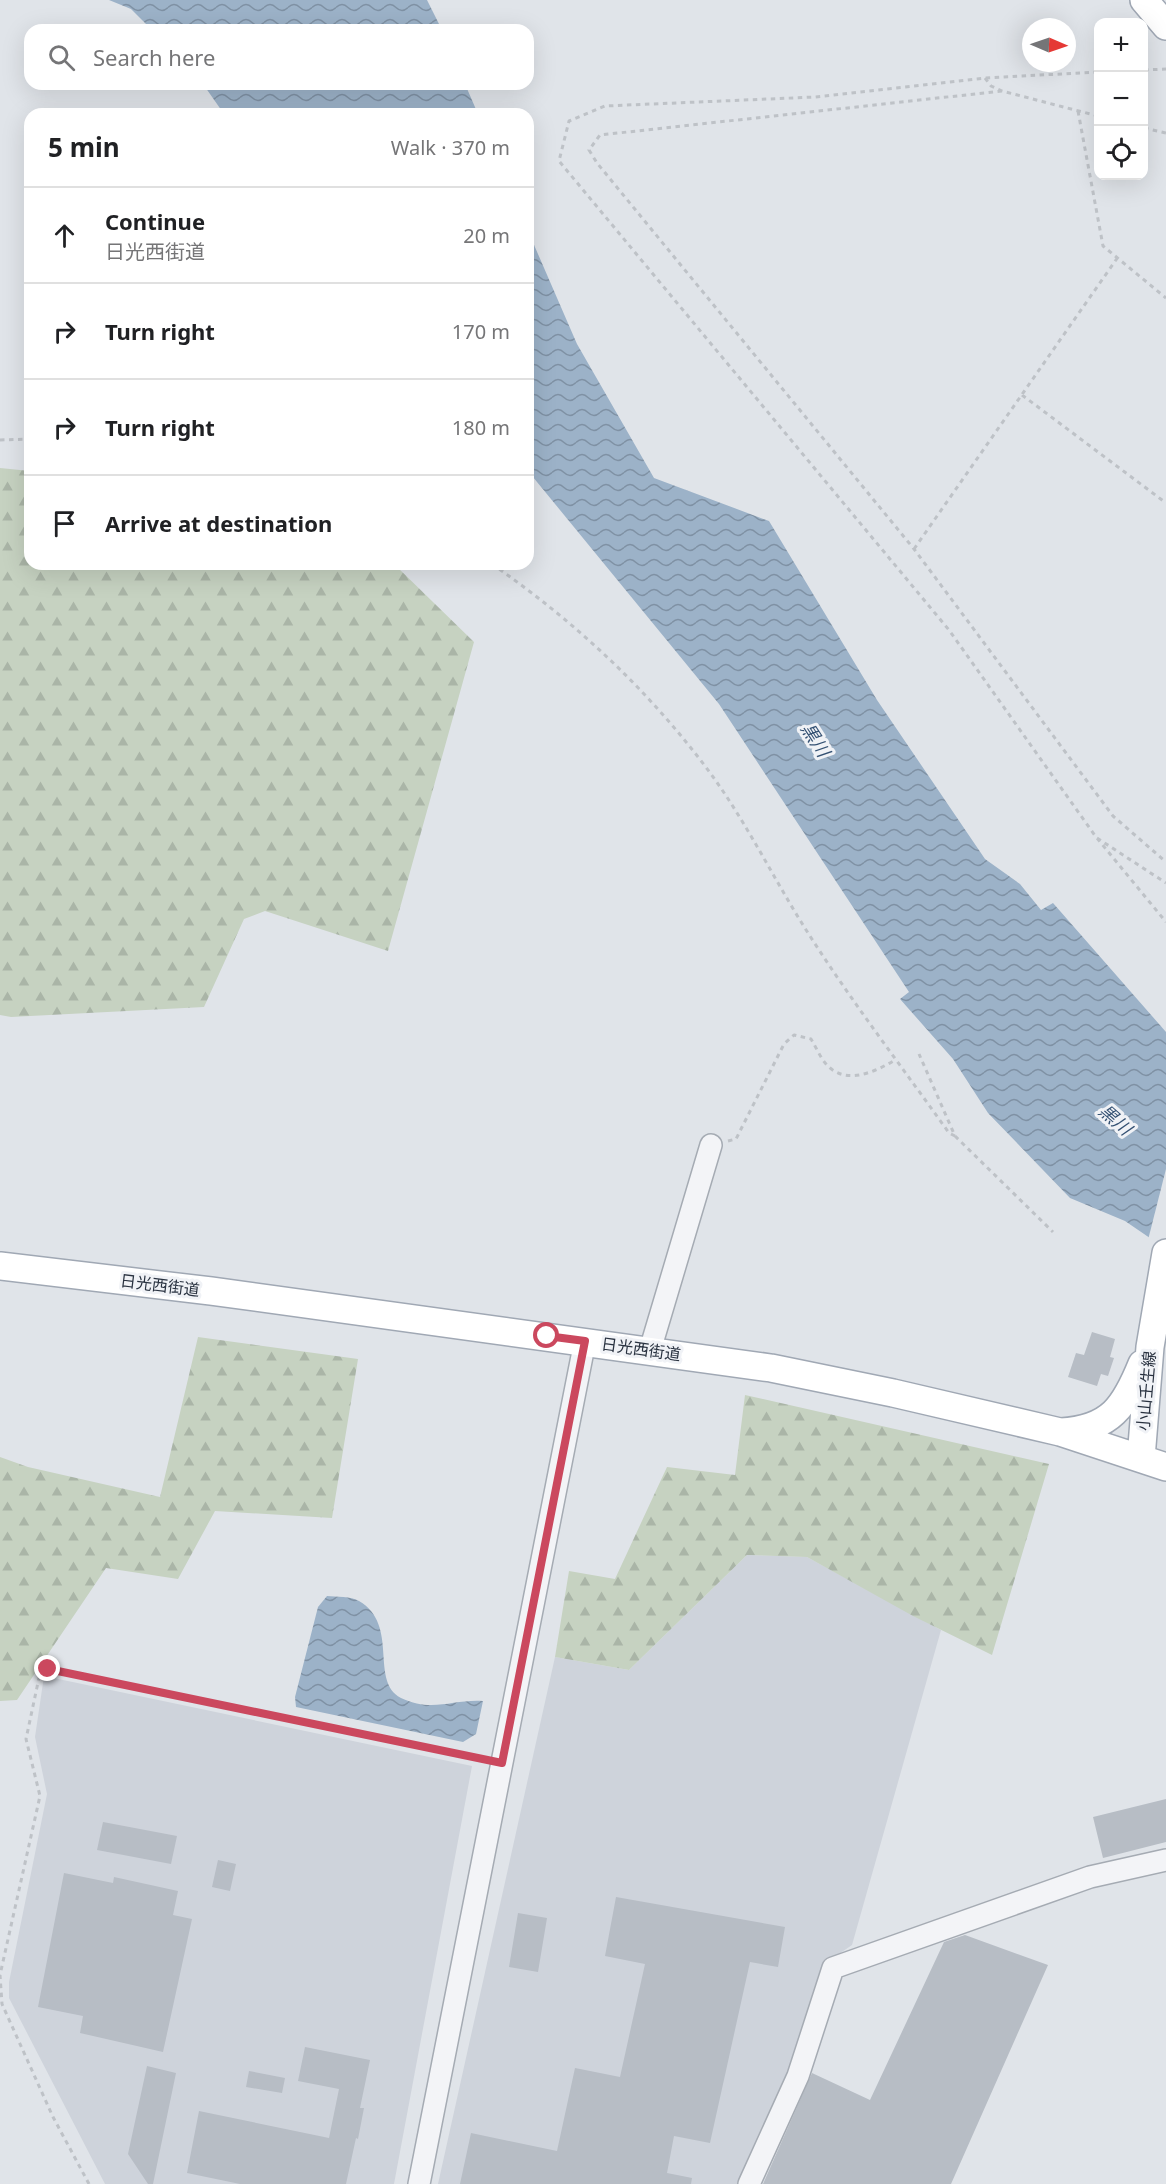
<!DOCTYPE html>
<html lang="en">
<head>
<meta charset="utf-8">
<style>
  body { margin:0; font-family:"Noto Sans","Noto Sans JP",sans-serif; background:#f2f2f2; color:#202124 }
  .controls { position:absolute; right:18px; top:18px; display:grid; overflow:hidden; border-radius:12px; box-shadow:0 6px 24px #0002 }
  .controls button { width:54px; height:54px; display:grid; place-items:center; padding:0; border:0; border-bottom:2px solid #e0e0e0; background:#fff; color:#202124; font:30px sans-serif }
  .compass { position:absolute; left:1022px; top:18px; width:54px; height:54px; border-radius:50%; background:#fff; box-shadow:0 6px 24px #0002; rotate:92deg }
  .stop { position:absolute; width:18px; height:18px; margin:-14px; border:4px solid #cb485e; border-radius:50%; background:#fff }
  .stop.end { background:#cb485e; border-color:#fff; box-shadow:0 2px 6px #0008 }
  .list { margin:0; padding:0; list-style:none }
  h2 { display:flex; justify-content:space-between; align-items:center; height:78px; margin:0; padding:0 24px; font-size:26px }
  h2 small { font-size:20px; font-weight:400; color:#757577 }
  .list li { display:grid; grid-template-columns:39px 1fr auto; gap:18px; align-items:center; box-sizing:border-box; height:96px; padding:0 24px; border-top:2px solid #e0e0e0 }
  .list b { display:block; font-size:22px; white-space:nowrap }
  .list p { margin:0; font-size:20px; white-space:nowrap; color:#757577 }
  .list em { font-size:20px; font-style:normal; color:#757577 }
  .icon { flex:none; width:33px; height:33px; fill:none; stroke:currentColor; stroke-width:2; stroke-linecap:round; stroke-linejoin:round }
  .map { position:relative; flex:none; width:1166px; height:2184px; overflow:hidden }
  .search { position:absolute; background:#fff; box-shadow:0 6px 24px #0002; left:24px; top:24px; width:510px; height:66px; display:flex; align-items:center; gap:15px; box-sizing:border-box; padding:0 21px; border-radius:18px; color:#757577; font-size:22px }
  .panel { position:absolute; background:#fff; box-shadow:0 6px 24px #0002; left:24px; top:108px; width:510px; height:462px; border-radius:18px }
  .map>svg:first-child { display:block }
  .built { fill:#ced3db }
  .forest { fill:url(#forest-firs) }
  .water { fill:url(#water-waves) }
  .pier { fill:#e0e4e9 }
  .building { fill:#b7bdc5 }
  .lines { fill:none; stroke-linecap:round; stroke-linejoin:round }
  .minor-casing { stroke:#a5abb3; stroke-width:24 }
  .major-casing { stroke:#a0a8b4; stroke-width:30 }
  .path { stroke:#bec2c7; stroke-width:3; stroke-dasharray:4.5 4.5; stroke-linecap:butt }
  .minor { stroke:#f3f4f7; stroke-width:21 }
  .major { stroke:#fff; stroke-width:27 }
  .route { stroke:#cb485e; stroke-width:8 }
  .labels { text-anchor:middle; stroke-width:6; stroke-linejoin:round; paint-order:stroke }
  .street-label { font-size:16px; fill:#293240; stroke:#f0f2f6 }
  .water-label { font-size:18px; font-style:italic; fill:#345173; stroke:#f0f2f6 }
</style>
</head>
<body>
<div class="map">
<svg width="1166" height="2184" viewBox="0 0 1166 2184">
  <defs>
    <pattern id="forest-firs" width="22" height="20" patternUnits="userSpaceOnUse" patternTransform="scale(1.5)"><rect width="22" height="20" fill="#c6d2c1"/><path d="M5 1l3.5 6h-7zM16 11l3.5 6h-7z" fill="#aab5a7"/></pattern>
    <pattern id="water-waves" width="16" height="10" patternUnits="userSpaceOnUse" patternTransform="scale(1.5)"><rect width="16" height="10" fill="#9cb2c8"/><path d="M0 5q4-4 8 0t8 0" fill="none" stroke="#7f91a4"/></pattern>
  </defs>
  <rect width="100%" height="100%" fill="#e0e4e9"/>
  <path class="built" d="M747,1555l60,2 134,73 -89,315 -25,17 -34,111 -54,111h-301l117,-527 74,13z
    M44,1676l428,90 -78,418h-289l-96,-186v-16l38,-188 -12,-57z"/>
  <path class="forest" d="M0,468l30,3v93h364l80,78 -86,309 -123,-40 -21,8 -40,88 -193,10 -11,-2z
    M198,1337l160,22 -26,159 -117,-7 -37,68 -72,-11 -89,132 -17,1v-244l28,10 132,30z
    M745,1395l304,69 -57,191 -79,-39 -106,-59 -60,-2 -118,115 -74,-13 14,-86 46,8 52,-112 68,8z"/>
  <path class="water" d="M109,0h318l15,30h-290l-21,-21z
    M203,84h262l13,30h-254z
    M528,231l49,113 77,134 115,43 108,179 108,159 35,25 21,26 12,-7 113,129v217l-41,-28 -55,-23 -82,-85 -35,-54 -53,-60 9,-7 -190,-288 -191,-233z
    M327,1596c9,1 24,0 32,5 41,24 10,80 42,97 31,15 52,1 82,3l-7,33 -13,8 -167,-35 -1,-10 23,-90z"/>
  <path class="pier" d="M1166,1169v83l-18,-12z"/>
  <path class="building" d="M1092,1332l23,7 -5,18 4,1 -6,18 -7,-2 -4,12 -29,-9 8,-24 8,2z
    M1166,1799v43l-63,16 -10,-41z
    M103,1822l74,14 -6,28 -74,-14z
    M218,1860l18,4 -6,27 -18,-4z
    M64,1873l49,10 1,-6 64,14 -5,24 19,4 -29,133 -83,-19 3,-17 -45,-9z
    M616,1897l169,30 -7,40 -28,-5 -40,181 -36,-7 -7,37 25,5 -1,6h-231l11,-51 86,18 18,-83 45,9 25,-113 -40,-8z
    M518,1913l29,5 -9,54 -29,-5z
    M965,1935l83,30 -97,219h-188l49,-111 58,27 74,-158z
    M305,2047l65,13 -10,48h4l-6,31 -2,-1 -10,46h-106l-53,-11 12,-62 130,27 10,-49 -41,-8z
    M147,2066l29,7 -23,111h-5l-20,-30z
    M249,2071l36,7 -3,15 -36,-6z"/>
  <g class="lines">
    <defs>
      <path id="minor" d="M650,1350l61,-205
        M419,2184l166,-843
        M749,2184l49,-108 35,-108 257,-91 76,-17"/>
      <path id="major" d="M1144,0l22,26
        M0,1266l211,25 560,77 122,25 167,39 106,35
        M1061,1432c50,-3 64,-26 81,-68
        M1141,1458l9,-111 16,-94"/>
    </defs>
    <use href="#minor" class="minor-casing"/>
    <use href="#major" class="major-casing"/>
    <path class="path" d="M1144,70l22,-1
      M1098,72l-113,6 -170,19 -210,9 -36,15 -10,40 390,469 147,207 70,85
      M985,78l6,8 11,5 96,25
      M1002,91l-402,44 -11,15 8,13 317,386 199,267 53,46
      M1078,111l25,135 63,52
      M1144,128l22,5
      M1022,395l144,108
      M0,440l30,-1
      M914,549l204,-292
      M492,564c82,57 153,123 213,202 38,50 65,106 98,159 45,72 97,139 146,208l6,3 -36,-82
      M1097,838l69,45
      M955,1136l98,96
      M728,1141l8,-2 48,-95 10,-9 17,4c5,8 9,18 15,25 19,22 49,8 69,-4
      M89,2184l-36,-67 -51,-113 -2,-29 40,-179 -14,-57 14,-66 8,-4 438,91"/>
    <use href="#minor" class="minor"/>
    <use href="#major" class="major"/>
  </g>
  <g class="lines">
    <path class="route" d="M48,1669l454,94 83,-422 -38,-5"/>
  </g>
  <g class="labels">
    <g class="street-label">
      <text transform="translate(160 1285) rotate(7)" y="6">日光西街道</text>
      <text transform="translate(641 1349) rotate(8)" y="6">日光西街道</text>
      <text transform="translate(1146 1391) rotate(-85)" y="6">小山壬生線</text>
    </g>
    <g class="water-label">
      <text transform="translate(815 740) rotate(57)" y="6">黒川</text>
      <text transform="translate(1115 1120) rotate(41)" y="6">黒川</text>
    </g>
  </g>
</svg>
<div class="controls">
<button>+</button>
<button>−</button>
<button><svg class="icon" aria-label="locate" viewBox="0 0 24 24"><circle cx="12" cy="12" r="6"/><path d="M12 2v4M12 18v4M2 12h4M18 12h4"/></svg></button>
</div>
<svg class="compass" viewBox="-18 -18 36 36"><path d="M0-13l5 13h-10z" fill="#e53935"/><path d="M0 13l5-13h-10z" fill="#757577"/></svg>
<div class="stop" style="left:547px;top:1336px"></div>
<div class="stop end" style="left:48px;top:1669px"></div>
<div class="search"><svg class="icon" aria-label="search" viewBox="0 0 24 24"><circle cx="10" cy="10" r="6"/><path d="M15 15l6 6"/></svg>Search here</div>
<section class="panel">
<h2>5 min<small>Walk · 370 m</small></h2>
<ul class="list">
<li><svg class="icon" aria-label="ahead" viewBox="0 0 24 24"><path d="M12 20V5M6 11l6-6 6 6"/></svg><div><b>Continue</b><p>日光西街道</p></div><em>20 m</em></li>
<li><svg class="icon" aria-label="right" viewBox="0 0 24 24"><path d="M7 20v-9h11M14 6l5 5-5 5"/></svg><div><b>Turn right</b></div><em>170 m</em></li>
<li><svg class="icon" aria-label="right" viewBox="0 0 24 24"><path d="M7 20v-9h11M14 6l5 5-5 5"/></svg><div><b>Turn right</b></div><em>180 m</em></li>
<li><svg class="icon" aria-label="arrive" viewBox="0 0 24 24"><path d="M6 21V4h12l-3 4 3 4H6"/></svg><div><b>Arrive at destination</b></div></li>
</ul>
</section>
</div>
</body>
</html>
